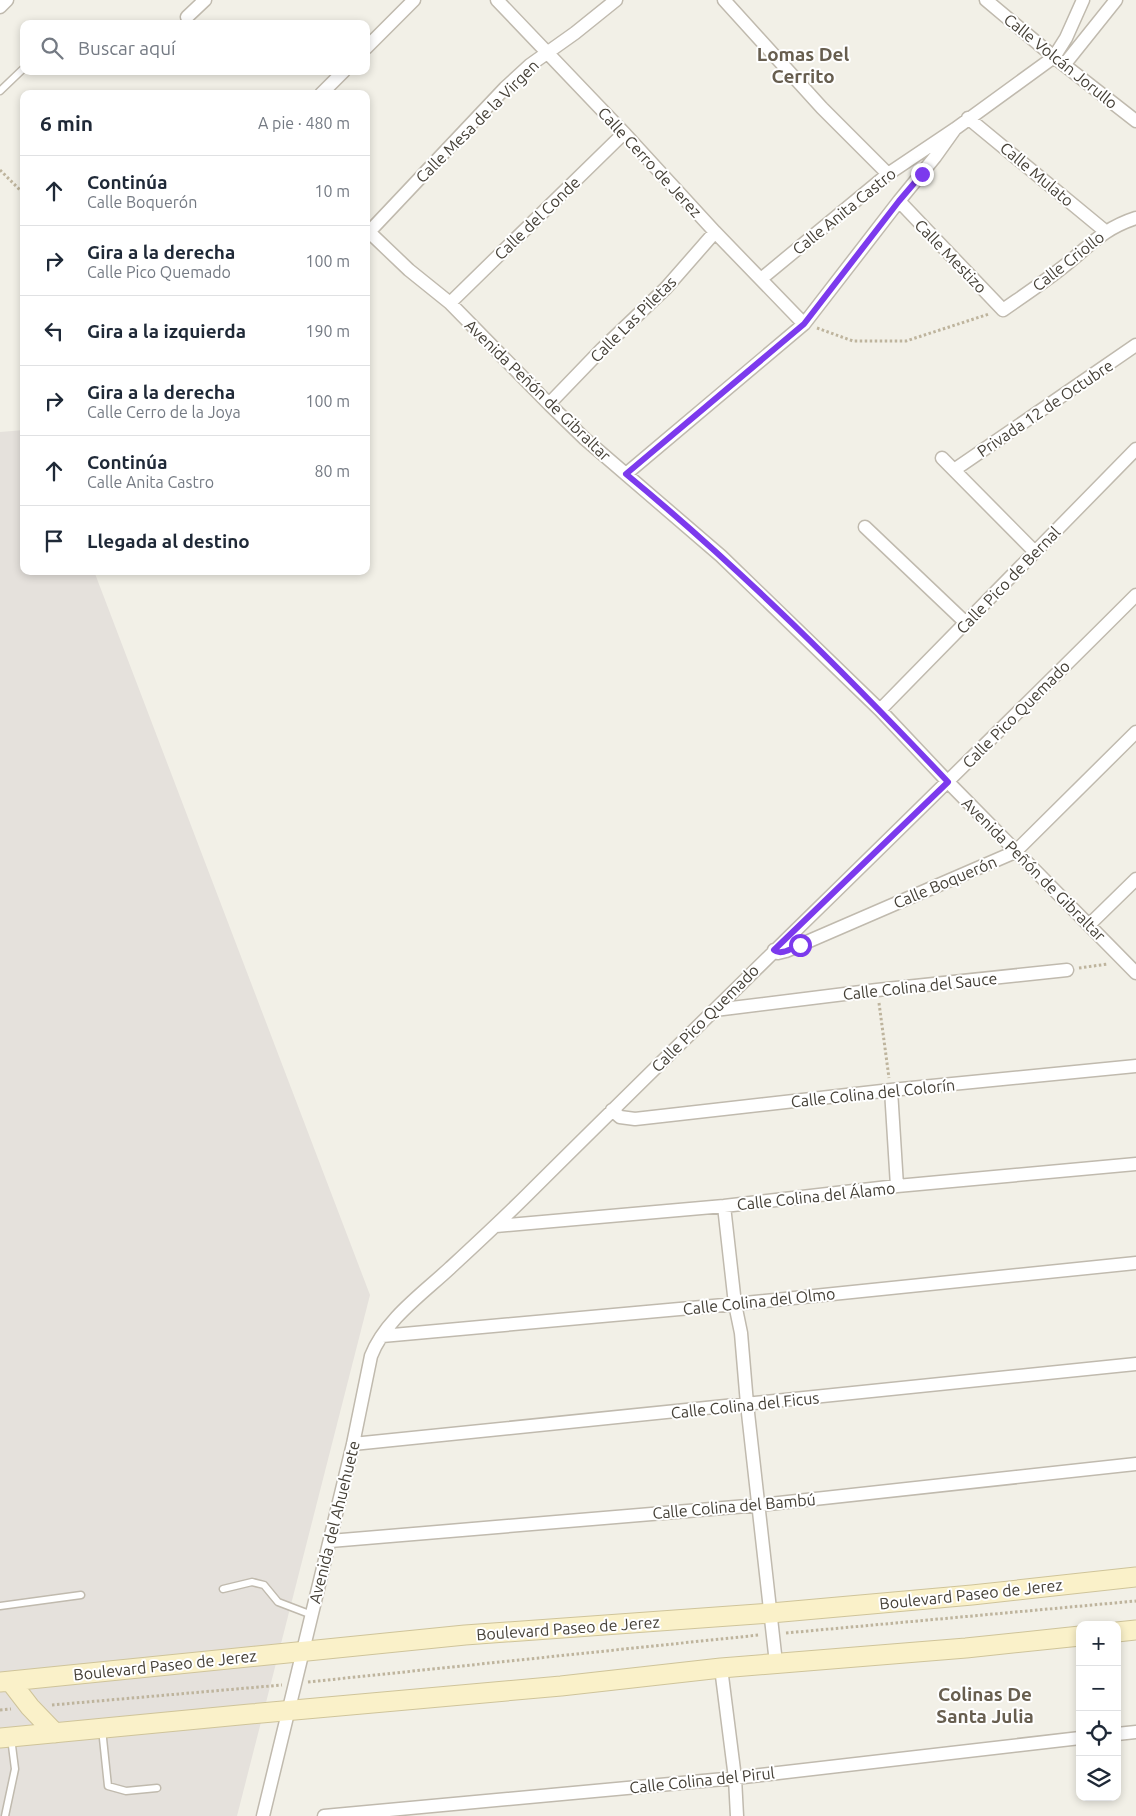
<!DOCTYPE html>
<html lang="es">
<head>
<meta charset="utf-8">
<style>
  body { margin:0; font-family:Ubuntu,sans-serif; background:#f6f6f7; color:#1f2937 }
  .controls { position:absolute; right:15px; bottom:15px; display:grid; overflow:hidden; border-radius:10px; box-shadow:0 2px 8px #0003 }
  .controls button { width:45px; height:45px; display:grid; place-items:center; padding:0; border:0; border-bottom:1px solid #e0e1e3; background:#fff; color:#1f2937; font:25px sans-serif }
  .stop { position:absolute; width:15px; height:15px; margin:-11px; border:4px solid #7c3aed; border-radius:50%; background:#fff }
  .stop.end { background:#7c3aed; border-color:#fff; box-shadow:0 1px 5px #0008 }
  .list { margin:0; padding:0; list-style:none }
  h2 { display:flex; justify-content:space-between; align-items:center; height:65px; margin:0; padding:0 20px; font-size:21px }
  h2 small { font-size:16px; font-weight:400; color:#747a83 }
  .list li { display:grid; grid-template-columns:32px 1fr auto; gap:15px; align-items:center; box-sizing:border-box; height:70px; padding:0 20px; border-top:1px solid #e0e1e3 }
  .list b { display:block; font-size:19px; white-space:nowrap }
  .list p { margin:0; font-size:16px; white-space:nowrap; color:#747a83 }
  .list em { font-size:16px; font-style:normal; color:#747a83 }
  .icon { flex:none; width:28px; height:28px; fill:none; stroke:currentColor; stroke-width:2; stroke-linecap:round; stroke-linejoin:round }
  .map { position:relative; flex:none; width:1136px; height:1816px; overflow:hidden }
  .search { position:absolute; background:#fff; box-shadow:0 2px 8px #0003; left:20px; top:20px; width:350px; height:55px; display:flex; align-items:center; gap:12px; box-sizing:border-box; padding:0 18px; border-radius:10px; color:#747a83; font-size:19px }
  .panel { position:absolute; background:#fff; box-shadow:0 2px 8px #0003; left:20px; top:90px; width:350px; height:485px; border-radius:10px }
  .map>svg:first-child { display:block }
  .industrial { fill:#e5e1dc }
  .lines { fill:none; stroke-linecap:round; stroke-linejoin:round }
  .service-casing { stroke:#c0baae; stroke-width:9 }
  .minor-casing { stroke:#c0baae; stroke-width:15 }
  .secondary-casing { stroke:#cfc49a; stroke-width:21 }
  .path { stroke:#beb49d; stroke-width:3; stroke-dasharray:2.5 2.5; stroke-linecap:butt }
  .service { stroke:#fff; stroke-width:6 }
  .minor { stroke:#fff; stroke-width:12 }
  .secondary { stroke:#faf1c9; stroke-width:19 }
  .route { stroke:#7c3aed; stroke-width:6 }
  .labels { text-anchor:middle; stroke-width:4; stroke-linejoin:round; paint-order:stroke }
  .street-label { font-size:16px; fill:#454037; stroke:#fff }
  .quarter-label { font-size:19px; font-weight:bold; fill:#675e4f; stroke:#fff }
</style>
</head>
<body>
<div class="map">
<svg width="1136" height="1816" viewBox="0 0 1136 1816">
  <rect width="100%" height="100%" fill="#f2f0e7"/>
  <path class="industrial" d="M24,430v141h70l276,724 -133,521h-237v-1384z"/>
  <g class="lines">
    <defs>
      <path id="service" d="M0,91l24,-23
        M223,1589l29,-7 12,3 14,17 34,13
        M0,1606l81,-11
        M102,1729l6,57 18,5 31,-3
        M5,1816l10,-47 -4,-31"/>
      <path id="minor" d="M497,0l127,133 91,99 89,92
        M724,0l98,108 66,66
        M986,0l68,57 82,64
        M0,7l7,-7
        M187,17l18,-17
        M366,48l48,-48
        M1064,65l52,-65
        M321,94l23,-23
        M968,118l137,113
        M899,201l104,109c20,-14 41,-28 60,-43 27,-21 39,-38 73,-49
        M366,229l43,41 41,33 99,101 36,35 136,117 159,154 68,72 188,191
        M369,232l136,-144 25,-23 45,-32 41,-33
        M761,279l127,-105 67,-45 99,-72 12,-19 17,-38
        M450,303l174,-170
        M549,404l53,-55 64,-61 49,-56
        M942,458l93,94
        M954,470l182,-125
        M626,474l178,-150 95,-123 36,-44 20,-28
        M865,527l101,96
        M880,710l256,-261
        M1090,924l46,-45
        M774,950l4,3 8,-2 229,-99 121,-120
        M715,1010l162,-20 190,-20
        M891,1090l6,96
        M612,1110l8,7 15,2 256,-29 245,-24
        M724,1206l11,98 6,29 6,71 29,259
        M496,1226l228,-20 173,-20 239,-22
        M382,1336l353,-32 401,-41
        M353,1444l783,-80
        M330,1541l429,-36 377,-41
        M721,1668l14,110 2,38
        M1117,1734l19,-2
        M263,1816l90,-372 18,-88c14,-36 51,-62 79,-88 27,-25 53,-49 79,-75 201,-200 406,-397 607,-598
        M324,1816l411,-38 345,-40"/>
      <path id="secondary" d="M1117,1632l19,-2
        M10,1681l20,26 25,26
        M0,1682l465,-47 306,-22 201,-18 164,-18
        M0,1738l250,-24 311,-28 160,-18 245,-20 114,-12"/>
    </defs>
    <use href="#service" class="service-casing"/>
    <use href="#minor" class="minor-casing"/>
    <use href="#secondary" class="secondary-casing"/>
    <path class="path" d="M0,170l24,24
      M817,328l36,13h53l83,-27
      M1079,968l29,-4
      M879,1003l10,75
      M786,1633l350,-32
      M308,1682l451,-47
      M52,1705l230,-20
      M0,1710l11,-1"/>
    <use href="#service" class="service"/>
    <use href="#minor" class="minor"/>
    <use href="#secondary" class="secondary"/>
  </g>
  <g class="lines">
    <path class="route" d="M800,945c-8,3 -19,11 -26,5l174,-168c-102,-108 -207,-213 -322,-308l178,-150 95,-123 23,-27"/>
  </g>
  <g class="labels">
    <g class="street-label">
      <text transform="translate(1061 61) rotate(39)" y="6">Calle Volcán Jorullo</text>
      <text transform="translate(477 121) rotate(-45)" y="6">Calle Mesa de la Virgen</text>
      <text transform="translate(650 162) rotate(47)" y="6">Calle Cerro de Jerez</text>
      <text transform="translate(1037 174) rotate(40)" y="6">Calle Mulato</text>
      <text transform="translate(844 211) rotate(-39)" y="6">Calle Anita Castro</text>
      <text transform="translate(537 218) rotate(-44)" y="6">Calle del Conde</text>
      <text transform="translate(951 256) rotate(46)" y="6">Calle Mestizo</text>
      <text transform="translate(1068 261) rotate(-38)" y="6">Calle Criollo</text>
      <text transform="translate(633 319) rotate(-45)" y="6">Calle Las Piletas</text>
      <text transform="translate(538 390) rotate(44)" y="6">Avenida Peñón de Gibraltar</text>
      <text transform="translate(1045 408) rotate(-34)" y="6">Privada 12 de Octubre</text>
      <text transform="translate(1008 580) rotate(-46)" y="6">Calle Pico de Bernal</text>
      <text transform="translate(1016 714) rotate(-45)" y="6">Calle Pico Quemado</text>
      <text transform="translate(1034 869) rotate(45)" y="6">Avenida Peñón de Gibraltar</text>
      <text transform="translate(945 882) rotate(-23)" y="6">Calle Boquerón</text>
      <text transform="translate(920 986) rotate(-6)" y="6">Calle Colina del Sauce</text>
      <text transform="translate(705 1018) rotate(-45)" y="6">Calle Pico Quemado</text>
      <text transform="translate(873 1093) rotate(-6)" y="6">Calle Colina del Colorín</text>
      <text transform="translate(816 1196) rotate(-6)" y="6">Calle Colina del Álamo</text>
      <text transform="translate(759 1301) rotate(-6)" y="6">Calle Colina del Olmo</text>
      <text transform="translate(745 1405) rotate(-6)" y="6">Calle Colina del Ficus</text>
      <text transform="translate(734 1506) rotate(-5)" y="6">Calle Colina del Bambú</text>
      <text transform="translate(334 1522) rotate(-76)" y="6">Avenida del Ahuehuete</text>
      <text transform="translate(971 1594) rotate(-6)" y="6">Boulevard Paseo de Jerez</text>
      <text transform="translate(568 1628) rotate(-4)" y="6">Boulevard Paseo de Jerez</text>
      <text transform="translate(165 1665) rotate(-6)" y="6">Boulevard Paseo de Jerez</text>
      <text transform="translate(702 1780) rotate(-6)" y="6">Calle Colina del Pirul</text>
    </g>
    <g class="quarter-label">
      <text x="803" y="61">Lomas Del<tspan x="803" dy="22">Cerrito</tspan></text>
      <text x="985" y="1701">Colinas De<tspan x="985" dy="22">Santa Julia</tspan></text>
    </g>
  </g>
</svg>
<div class="controls">
<button>+</button>
<button>−</button>
<button><svg class="icon" aria-label="locate" viewBox="0 0 24 24"><circle cx="12" cy="12" r="6"/><path d="M12 2v4M12 18v4M2 12h4M18 12h4"/></svg></button>
<button><svg class="icon" aria-label="layers" viewBox="0 0 24 24"><path d="M12 4l9 5-9 5-9-5zM3 14l9 5 9-5"/></svg></button>
</div>
<div class="stop" style="left:800px;top:945px"></div>
<div class="stop end" style="left:922px;top:174px"></div>
<div class="search"><svg class="icon" aria-label="search" viewBox="0 0 24 24"><circle cx="10" cy="10" r="6"/><path d="M15 15l6 6"/></svg>Buscar aquí</div>
<section class="panel">
<h2>6 min<small>A pie · 480 m</small></h2>
<ul class="list">
<li><svg class="icon" aria-label="ahead" viewBox="0 0 24 24"><path d="M12 20V5M6 11l6-6 6 6"/></svg><div><b>Continúa</b><p>Calle Boquerón</p></div><em>10 m</em></li>
<li><svg class="icon" aria-label="right" viewBox="0 0 24 24"><path d="M7 20v-9h11M14 6l5 5-5 5"/></svg><div><b>Gira a la derecha</b><p>Calle Pico Quemado</p></div><em>100 m</em></li>
<li><svg class="icon" aria-label="left" viewBox="0 0 24 24"><path d="M17 20v-9H6M10 6l-5 5 5 5"/></svg><div><b>Gira a la izquierda</b></div><em>190 m</em></li>
<li><svg class="icon" aria-label="right" viewBox="0 0 24 24"><path d="M7 20v-9h11M14 6l5 5-5 5"/></svg><div><b>Gira a la derecha</b><p>Calle Cerro de la Joya</p></div><em>100 m</em></li>
<li><svg class="icon" aria-label="ahead" viewBox="0 0 24 24"><path d="M12 20V5M6 11l6-6 6 6"/></svg><div><b>Continúa</b><p>Calle Anita Castro</p></div><em>80 m</em></li>
<li><svg class="icon" aria-label="arrive" viewBox="0 0 24 24"><path d="M6 21V4h12l-3 4 3 4H6"/></svg><div><b>Llegada al destino</b></div></li>
</ul>
</section>
</div>
</body>
</html>
